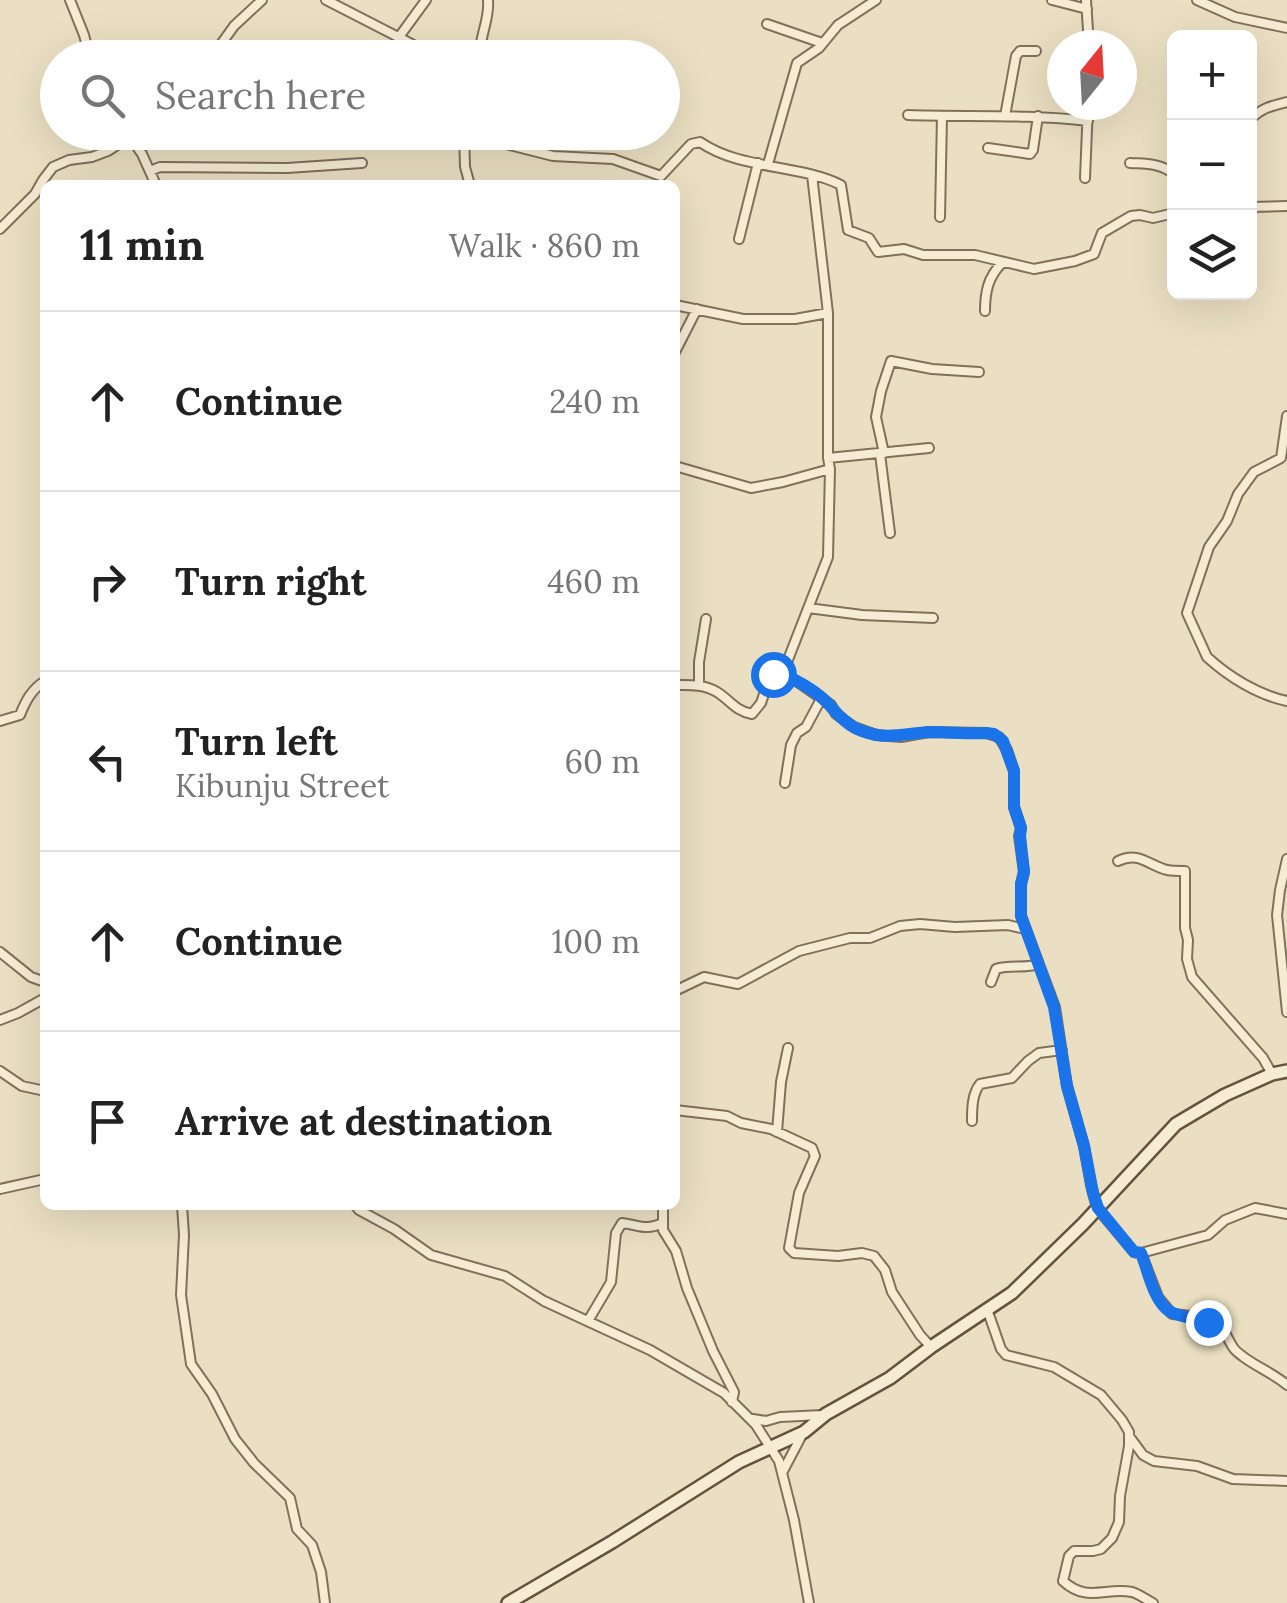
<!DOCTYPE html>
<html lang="en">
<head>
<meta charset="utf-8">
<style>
  body { margin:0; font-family:Lora,serif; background:#f6f6f6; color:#222 }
  .controls { position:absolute; right:30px; top:30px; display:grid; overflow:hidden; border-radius:15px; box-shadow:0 10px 40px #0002 }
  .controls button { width:90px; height:90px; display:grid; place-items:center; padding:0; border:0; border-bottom:2px solid #e0e0e0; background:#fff; color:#222; font:50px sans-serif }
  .compass { position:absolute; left:1047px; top:30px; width:90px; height:90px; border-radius:50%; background:#fff; box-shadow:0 10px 40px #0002; rotate:18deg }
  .stop { position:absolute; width:30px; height:30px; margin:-22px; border:8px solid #1a73e8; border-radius:50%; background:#fff }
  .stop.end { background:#1a73e8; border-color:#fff; box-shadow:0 2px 10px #0008 }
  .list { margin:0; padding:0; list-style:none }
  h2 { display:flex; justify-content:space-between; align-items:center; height:130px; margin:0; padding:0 40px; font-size:42px }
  h2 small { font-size:32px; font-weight:400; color:#767676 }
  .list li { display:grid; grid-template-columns:65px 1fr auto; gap:30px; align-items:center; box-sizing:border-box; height:180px; padding:0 40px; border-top:2px solid #e0e0e0 }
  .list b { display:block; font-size:38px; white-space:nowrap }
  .list p { margin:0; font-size:32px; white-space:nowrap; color:#767676 }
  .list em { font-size:32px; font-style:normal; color:#767676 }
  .icon { flex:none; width:55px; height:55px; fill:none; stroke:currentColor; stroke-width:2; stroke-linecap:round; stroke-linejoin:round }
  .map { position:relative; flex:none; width:1287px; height:1603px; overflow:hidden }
  .search { position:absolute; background:#fff; box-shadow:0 10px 40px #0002; left:40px; top:40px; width:640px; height:110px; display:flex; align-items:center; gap:25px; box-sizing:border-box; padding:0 35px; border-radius:55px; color:#767676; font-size:38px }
  .panel { position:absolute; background:#fff; box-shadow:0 10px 40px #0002; left:40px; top:180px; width:640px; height:1030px; border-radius:15px }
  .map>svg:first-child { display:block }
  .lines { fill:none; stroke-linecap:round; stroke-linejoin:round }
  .street-casing { stroke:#82705a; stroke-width:12 }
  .secondary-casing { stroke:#64523e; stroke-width:16 }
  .street { stroke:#f6ecd4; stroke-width:8 }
  .secondary { stroke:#f6ecd4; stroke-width:11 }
  .route { stroke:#1a73e8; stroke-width:12 }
</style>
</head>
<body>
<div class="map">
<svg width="1287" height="1603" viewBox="0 0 1287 1603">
  <rect width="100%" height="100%" fill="#eadfc2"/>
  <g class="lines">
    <defs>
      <path id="street" d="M70,0l14,35 6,23
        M326,0l113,58
        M1052,0l35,9
        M1086,0l3,45
        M1197,0l38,17 52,11
        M767,24l55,19
        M399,37l27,-37
        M211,58l23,-32 28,-26
        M481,58c-3,-22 9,-36 7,-58
        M908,115c60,2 120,-1 180,6
        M1005,116l11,-60 4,-5h16
        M1250,120c11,-12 21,-14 37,-18
        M139,132l-9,5 12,17 14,31
        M464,132l1,35 5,18
        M464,136l30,5 59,15 60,3 48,17 30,-32 9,-2c40,28 100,22 141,43l7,45 21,8 9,14 26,-3 19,6h52l59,14 41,-8 19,-7 8,-21 29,-17 9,-1 13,3 21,-5
        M988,148l42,6 3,-4 5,-34
        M1130,163c17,1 30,0 44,11
        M768,164l29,-101 22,-15 19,-23 38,-25
        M150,171l10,-4 127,1 75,-5
        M1174,177v22
        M1085,178l3,-73
        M1250,207l37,-1
        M940,217l2,-101
        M0,229l35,-35 8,-14 10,-13 16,-7 23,-3 16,-6 22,-14 -4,-5
        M739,239l19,-76
        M675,305l68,14h52l33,-6
        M985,311c0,-19 3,-34 17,-48
        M675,352l22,-43
        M1287,416l-6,42 -27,14 -16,22 -11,27 -18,26 -22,66 20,44c22,20 51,38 80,44
        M884,453l-8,-36 5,-26 10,-30 41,8 47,3
        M880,454l10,79
        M828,458l101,-10
        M675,466l76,22 32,-6 47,-13
        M808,608l54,7 71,3
        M782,675l46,-118 2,-88 -2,-11v-145l-16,-138
        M675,685c15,0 28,-1 42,7 13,8 18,19 35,22l9,-11 9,-27 7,-3 18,7 36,25 5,9 18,13 22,8 25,2 28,-5 57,1 13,4 8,13 7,21v36l7,21 -2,8 5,36 -3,12v32l34,91 12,79 17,60 7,39 6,23 37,44 7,1 67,-18 17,-15 30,-12 32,6
        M699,685v-23l7,-43
        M0,721l20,-6c6,-15 12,-26 25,-34
        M785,783l6,-38 6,-12 9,-6 15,-28
        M1287,859l-7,31 -3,25 10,97
        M1118,861c21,-10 30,4 49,9 6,1 13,1 18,1v57l3,12 -1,19 5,18 71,81 9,16
        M0,952l31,25 14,5
        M991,982l5,-13c14,-5 28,0 43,-5
        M675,987l4,2 25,-12 34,7 61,-33 51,-13h20l30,-12 20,-2 35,3 53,-2 17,4
        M0,1020l18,-7 27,-15
        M0,1071l22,15 23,5
        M675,1110l52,6 14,7 30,6 41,19 3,8 -16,37 -10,55 5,5 44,3 24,-3 12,3 11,14 7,22 28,43 11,12
        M972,1121c0,-12 0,-27 8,-37l32,-6 16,-17 11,-8 23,-3
        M777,1132l4,-50 7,-34
        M0,1189l45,-10
        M182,1205l2,30 -3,60 10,69 21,30 23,45 19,24 36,35 7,31 15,16 9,27 4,31
        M355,1205l4,5 35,19 37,26 74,21 39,25 106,49 74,43 32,32 23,36 15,59 15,83
        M663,1205v25l13,21 11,37 26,63 21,41 -2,10
        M1141,1253l17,44 14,17c15,1 45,4 53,19 9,15 5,14 20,25 14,10 29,16 42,27
        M987,1309l14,40 5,6 48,12 47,28 21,25 7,12v14l-9,50 -1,26 -7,16 -11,11 -8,2h-19l-5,5 -6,25c24,22 42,6 69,11 7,2 15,8 21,11
        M588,1321l23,-39 5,-49 6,-10c18,2 22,8 41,0
        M753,1419l13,2 14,-4 43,-2
        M1129,1436l14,19 11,6 43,5 36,13 54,2
        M782,1473l21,-40"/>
      <path id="secondary" d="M508,1603l104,-61 127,-80 65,-30 22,-18 64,-36 41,-31 81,-54 71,-69 93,-100 49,-29 47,-21 15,-3"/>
    </defs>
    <use href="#street" class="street-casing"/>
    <use href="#secondary" class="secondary-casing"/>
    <use href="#street" class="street"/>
    <use href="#secondary" class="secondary"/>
  </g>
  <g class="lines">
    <path class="route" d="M773,674c18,0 48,20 59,34 7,8 14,15 23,20 29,14 48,5 76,4 19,0 37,2 55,1l8,1 9,7 11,30v36l7,21 -1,8 4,36 -3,12v32l33,91 13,79 17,60 9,47 5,15 36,44 7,1c7,17 12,47 28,58 9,6 27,7 39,11"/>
  </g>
</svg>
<div class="controls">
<button>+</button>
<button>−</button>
<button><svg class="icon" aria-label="layers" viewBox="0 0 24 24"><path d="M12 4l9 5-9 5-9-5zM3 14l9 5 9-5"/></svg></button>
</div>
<svg class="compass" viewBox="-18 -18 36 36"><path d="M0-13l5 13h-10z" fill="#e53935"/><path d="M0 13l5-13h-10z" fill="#767676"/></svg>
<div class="stop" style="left:773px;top:674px"></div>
<div class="stop end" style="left:1208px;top:1322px"></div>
<div class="search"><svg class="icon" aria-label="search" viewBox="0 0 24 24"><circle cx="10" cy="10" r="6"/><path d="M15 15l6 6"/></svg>Search here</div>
<section class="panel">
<h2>11 min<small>Walk · 860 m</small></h2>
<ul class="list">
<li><svg class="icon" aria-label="ahead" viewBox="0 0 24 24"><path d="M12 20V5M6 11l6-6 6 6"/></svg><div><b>Continue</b></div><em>240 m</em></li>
<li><svg class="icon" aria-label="right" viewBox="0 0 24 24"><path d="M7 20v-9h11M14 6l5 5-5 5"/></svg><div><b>Turn right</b></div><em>460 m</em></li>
<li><svg class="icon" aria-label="left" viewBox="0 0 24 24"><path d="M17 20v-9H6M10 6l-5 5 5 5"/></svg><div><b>Turn left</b><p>Kibunju Street</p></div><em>60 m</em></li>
<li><svg class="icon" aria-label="ahead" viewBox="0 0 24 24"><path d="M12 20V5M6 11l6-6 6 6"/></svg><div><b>Continue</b></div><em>100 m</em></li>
<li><svg class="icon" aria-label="arrive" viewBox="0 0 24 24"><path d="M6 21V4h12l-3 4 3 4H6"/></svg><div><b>Arrive at destination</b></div></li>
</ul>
</section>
</div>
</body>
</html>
